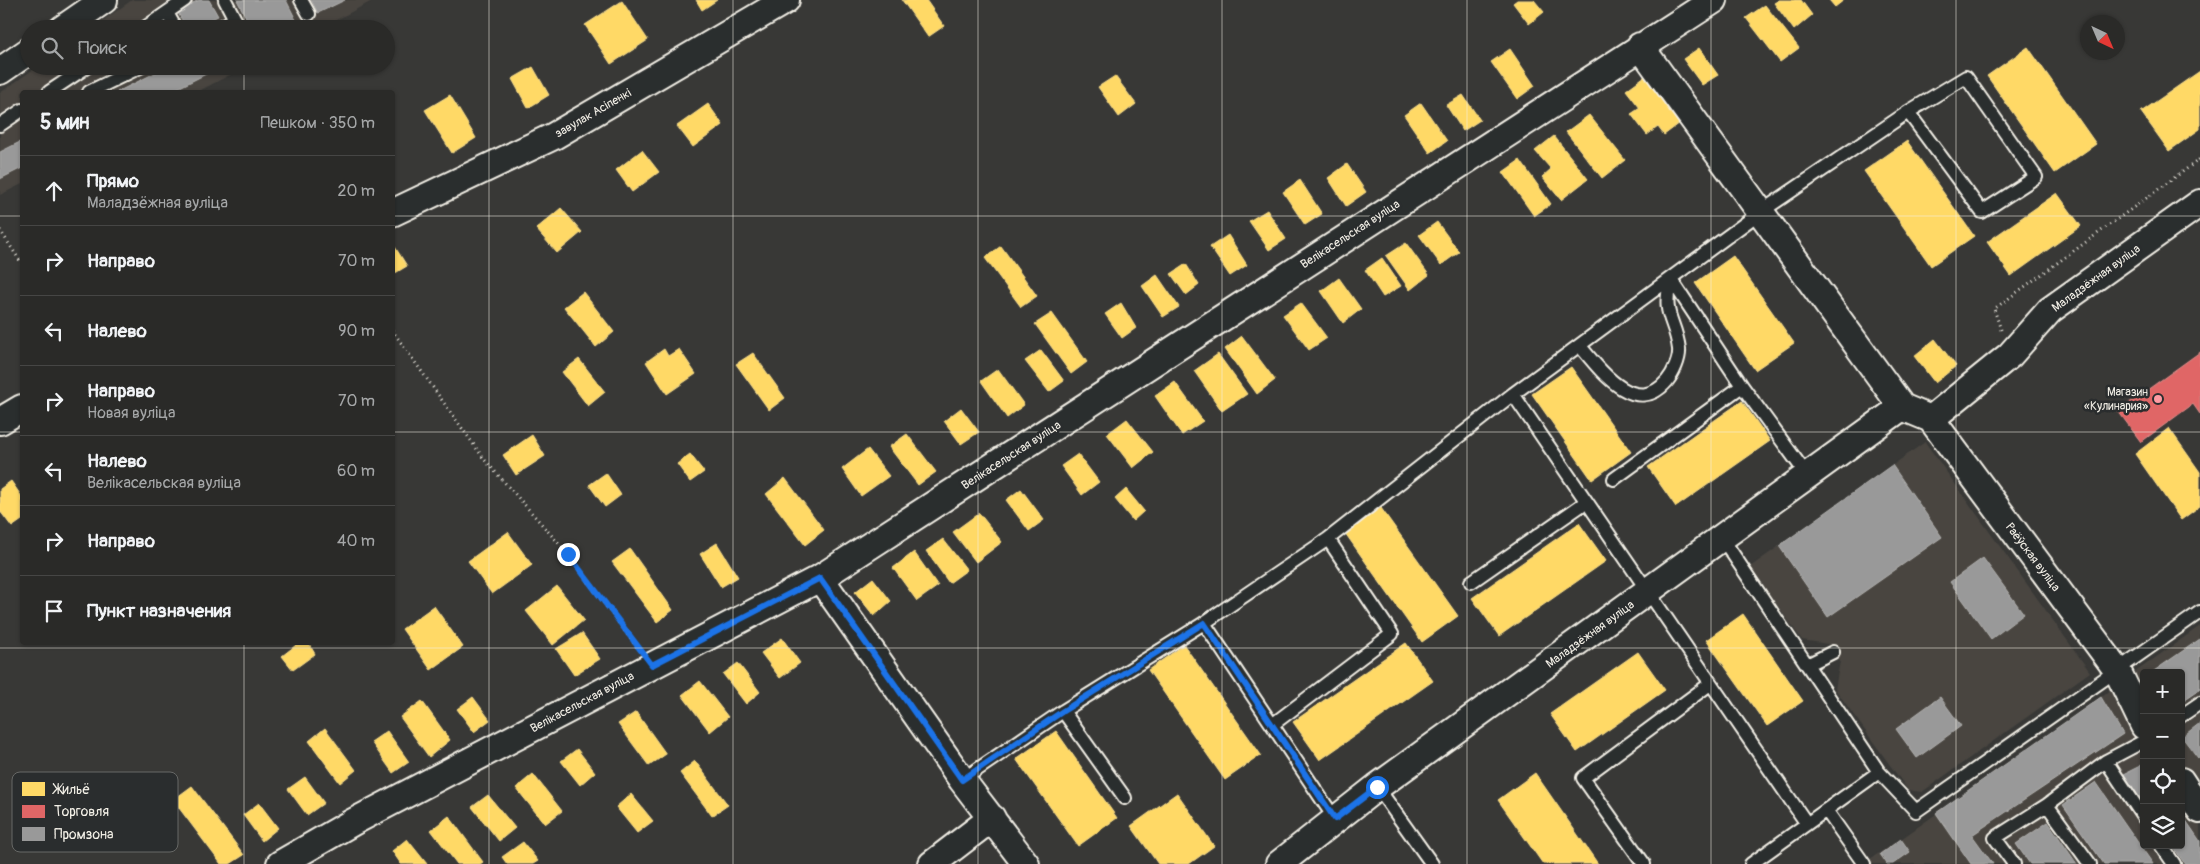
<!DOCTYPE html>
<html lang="ru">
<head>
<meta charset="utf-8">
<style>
  body { margin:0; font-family:Pangolin,sans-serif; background:#323230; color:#f1f3f6 }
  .controls { position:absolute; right:15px; bottom:15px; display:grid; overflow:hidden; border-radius:5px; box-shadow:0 1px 4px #0004 }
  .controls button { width:45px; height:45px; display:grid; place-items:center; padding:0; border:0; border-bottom:1px solid #464645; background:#2a2a28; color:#f1f3f6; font:25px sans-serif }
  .compass { position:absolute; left:2080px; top:15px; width:45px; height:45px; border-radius:50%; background:#2a2a28; box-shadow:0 1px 4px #0004; rotate:136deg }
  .stop { position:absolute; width:15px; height:15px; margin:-11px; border:4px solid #1a73e8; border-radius:50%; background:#fff }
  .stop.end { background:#1a73e8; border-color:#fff; box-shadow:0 1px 5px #0008 }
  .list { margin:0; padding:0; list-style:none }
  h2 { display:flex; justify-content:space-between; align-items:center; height:65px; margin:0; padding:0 20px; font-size:21px }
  h2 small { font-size:16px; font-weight:400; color:#a5a7a8 }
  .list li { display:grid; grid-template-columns:32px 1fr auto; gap:15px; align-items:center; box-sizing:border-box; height:70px; padding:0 20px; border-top:1px solid #464645 }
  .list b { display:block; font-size:19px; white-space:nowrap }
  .list p { margin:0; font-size:16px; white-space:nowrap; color:#a5a7a8 }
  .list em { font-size:16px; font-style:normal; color:#a5a7a8 }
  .icon { flex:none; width:28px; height:28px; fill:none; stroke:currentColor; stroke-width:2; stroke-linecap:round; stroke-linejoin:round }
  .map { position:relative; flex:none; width:2200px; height:864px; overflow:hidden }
  .search { position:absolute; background:#2a2a28; box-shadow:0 1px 4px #0004; left:20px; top:20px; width:375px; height:55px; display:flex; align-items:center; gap:12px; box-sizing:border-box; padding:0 18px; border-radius:28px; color:#a5a7a8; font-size:19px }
  .panel { position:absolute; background:#2a2a28; box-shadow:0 1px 4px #0004; left:20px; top:90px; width:375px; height:555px; border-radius:5px }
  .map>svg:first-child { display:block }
  .built { fill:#484540; fill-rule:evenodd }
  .homes { fill:#ffd966; stroke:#fce08d }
  .shops { fill:#e06666; stroke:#e6908d }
  .industry { fill:#999; stroke:#b4b3b1 }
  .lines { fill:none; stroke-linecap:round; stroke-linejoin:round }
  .lane-casing { stroke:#f4f1e8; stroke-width:16 }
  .street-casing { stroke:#f4f1e8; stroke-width:30 }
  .path { stroke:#f4f1e8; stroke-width:3; stroke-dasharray:1 4; stroke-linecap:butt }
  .lane { stroke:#2a2d2e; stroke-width:12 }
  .street { stroke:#2a2d2e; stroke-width:26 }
  .route { stroke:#1a73e8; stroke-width:6 }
  .grid { fill:none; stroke:#f4f1e8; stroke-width:1; stroke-opacity:0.55 }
  .poi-dot { fill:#ff9aa2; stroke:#2a2d2e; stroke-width:2 }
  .labels { text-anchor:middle; stroke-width:5; stroke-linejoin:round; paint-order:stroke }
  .street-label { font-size:12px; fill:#f4f1e8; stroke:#2a2d2e }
  .poi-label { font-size:12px; fill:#f4f1e8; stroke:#2a2d2e; text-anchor:end }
  .key { fill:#2a2d2e; stroke:#676866; stroke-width:1 }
  .key-label { font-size:14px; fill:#f4f1e8 }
</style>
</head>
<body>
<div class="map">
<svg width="2200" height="864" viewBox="0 0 2200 864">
  <rect width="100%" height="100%" fill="#383836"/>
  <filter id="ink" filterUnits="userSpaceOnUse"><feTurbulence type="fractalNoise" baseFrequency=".02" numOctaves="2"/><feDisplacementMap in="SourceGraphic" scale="10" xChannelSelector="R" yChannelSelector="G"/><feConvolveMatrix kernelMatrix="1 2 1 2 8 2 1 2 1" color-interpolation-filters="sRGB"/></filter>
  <g filter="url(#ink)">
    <path class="built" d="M132,0h242l-55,29h-228z
      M38,66h209l-50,26h-175v92l-22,11v-102z
      M1925,442l165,230 -168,120 -14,-2 -73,-101 5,-28 -12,-17 -26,-4 -52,-73z
      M2200,626v238h-338l39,-25zM2144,673h37v172h-37z"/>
    <path class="homes" d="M696,0h21l-15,10z
      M902,0h24l18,26 -16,11z
      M1517,0h17l10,12 -15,12 -16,-21z
      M1779,0h22l11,15 -18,15 -20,-27z
      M1829,0h15l-9,7z
      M622,1l26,39 -37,24 -26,-39z
      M1765,5l34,43 -19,14 -34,-44z
      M2028,47l68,97 -41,29 -68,-97z
      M1699,48l19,27 -16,10 -19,-26z
      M1510,49l25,37 -18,13 -26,-37z
      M533,67l16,28 -21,13 -16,-29z
      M2200,71v58l-31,22 -28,-39z
      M1115,76l21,28 -17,13 -21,-30z
      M1645,76l35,47 -16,12 -6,-8 -11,8 -16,-21 9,-6 -14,-18z
      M450,95l26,43 -24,15 -27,-43z
      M1463,95l17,25 -17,11 -17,-26z
      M1421,103l26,38 -17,12 -26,-38z
      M708,104l15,21 -30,22 -16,-21z
      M1589,115l36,45 -23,18 -36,-46z
      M1554,136l34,43 -27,21 -19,-23 9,-8 -16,-18z
      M1907,141l67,95 -43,30 -67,-95z
      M642,150l17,22 -27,20 -16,-22z
      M1520,160l31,44 -17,12 -31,-44z
      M1347,164l19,28 -20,14 -18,-28z
      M1300,180l22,34 -17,11 -22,-33z
      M2057,193l24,33 -70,50 -24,-34z
      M561,208l21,24 -25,21 -21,-24z
      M1267,210l19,29 -17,11 -20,-29z
      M1437,222l22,30 -18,13 -22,-30z
      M1228,235l19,30 -17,11 -20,-29z
      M1406,243l23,32 -19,15 -24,-34z
      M1001,246l36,50 -16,11 -36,-49z
      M395,247l12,19 -15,9v-27z
      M1733,256l61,87 -39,27 -60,-87z
      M1382,258l19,28 -18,11 -18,-27z
      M1186,264l13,21 -13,10 -15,-21z
      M1157,275l22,32 -16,10 -21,-31z
      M1339,278l22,31 -18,14 -22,-32z
      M583,292l31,40 -18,15 -32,-40z
      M1121,303l15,25 -14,10 -17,-24z
      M1301,303l26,35 -18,12 -26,-35z
      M1052,313l35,49 -16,12 -36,-50z
      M1242,336l33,44 -18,14 -32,-45z
      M1935,339l21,27 -21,17 -21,-27z
      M664,349l4,7 11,-7 17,25 -29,20 -21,-32z
      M1041,350l23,31 -15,11 -24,-31z
      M753,353l32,45 -16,12 -33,-46z
      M1218,354l29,40 -25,17 -28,-40z
      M579,359l26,33 -17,14 -26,-34z
      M1571,367l60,85 -39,28 -60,-86z
      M998,369l26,36 -17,13 -26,-37z
      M1175,382l28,39 -21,14 -27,-39z
      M1742,401l28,40 -94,66 -28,-40z
      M961,408l18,24 -18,12 -17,-23z
      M1127,419l26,33 -20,16 -26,-34z
      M2169,428l31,44v34l-19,14 -46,-66z
      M907,434l29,38 -18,13 -29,-38z
      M532,435l13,21 -29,19 -13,-20z
      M868,449l21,27 -28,20 -19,-27z
      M690,454l14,18 -14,10 -13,-18z
      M1078,454l21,28 -17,13 -21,-29z
      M606,473l15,22 -16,12 -16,-22z
      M785,478l39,52 -19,15 -39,-51z
      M11,481l11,16v23l-10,7 -12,-16v-22z
      M1021,489l23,31 -15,11 -23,-31z
      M1126,489l18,22 -11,10 -18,-22z
      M1381,508l77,108 -36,26 -77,-109z
      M979,513l23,29 -26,20 -23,-30z
      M1579,523l27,38 -107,75 -27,-38z
      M508,532l24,33 -40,29 -24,-33z
      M943,539l24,31 -18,13 -23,-32z
      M717,543l21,34 -17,10 -21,-33z
      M630,549l43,61 -16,12 -45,-60z
      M914,552l24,34 -21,15 -24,-33z
      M873,578l18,23 -17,15 -19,-24z
      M557,586l27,34 -31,25 -27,-34z
      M434,606l29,41 -32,23 -29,-41z
      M1743,614l60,87 -36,25 -61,-86z
      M582,633l18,26 -26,16 -18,-26z
      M782,638l18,25 -20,15 -19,-25z
      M300,642h8l7,12 -22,16 -11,-14z
      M1406,643l27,38 -113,79 -27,-38z
      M1184,645l77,110 -36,25 -77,-110z
      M1638,652l27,38 -88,62 -27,-38z
      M738,663l22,29 -14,12 -23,-30z
      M700,681l28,36 -18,15 -28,-37z
      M473,697l17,23 -16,12 -17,-23z
      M422,701l28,39 -21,17 -29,-40z
      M636,712l30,42 -17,12 -31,-42z
      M325,728l31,42 -16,13 -31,-42z
      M387,731l22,31 -16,11 -22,-31z
      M1056,731l61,87 -39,28 -62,-87z
      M577,749l18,23 -15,13 -19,-24z
      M695,761l33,44 -16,11 -32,-43z
      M1535,773l63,91h-55l-45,-64z
      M533,774l29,37 -17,13 -29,-36z
      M305,777l19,26 -17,12 -19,-26z
      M192,786l52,69 -14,9h-9l-48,-64z
      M1177,793l37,53 -25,18h-31l-27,-38z
      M631,794l22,27 -16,12 -21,-26z
      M488,795l27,33 -16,13 -27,-34z
      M259,803l19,25 -16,13 -19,-26z
      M449,816l34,46 -3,2h-23l-26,-34z
      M407,839l20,25h-26l-9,-13z
      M523,842l15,19 -5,3h-26l-5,-7z"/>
    <path class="shops" d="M2200,352v62l-7,-10 -52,38 -23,-31z"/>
    <path class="industry" d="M199,0h10l9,16 -27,13h-4l-10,-18z
      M237,0h49l10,20 -16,9h-28z
      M311,0h34l-27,13z
      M169,66h53l-52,26h-53z
      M22,141v27l-22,11v-27z
      M1892,465l50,72 -114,80 -49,-71z
      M1983,558l41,56 -33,25 -41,-57z
      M2200,639v50l-19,13v-29h-30z
      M1940,697l21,29 -44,32 -21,-29z
      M2101,697l22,37 -151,101 21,29h-22l-35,-51z
      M2200,723v33l-2,2 -16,-21z
      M2144,764v40l-20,-30z
      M2096,782l57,82h-49l-41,-59z
      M2181,813l19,28v23h-15l-13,-19h9z
      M2048,822l29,42h-47l-14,-20z
      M1901,839l9,13 -17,12h-6l-7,-10z"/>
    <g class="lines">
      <defs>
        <path id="lane" d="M225,0l15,29
          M301,0l8,14
          M167,13l9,16
          M143,29l42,-29
          M217,29l18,-10
          M49,92l39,-26
          M89,92l53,-26
          M0,125l22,-15
          M1671,279l71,107 65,89
          M1580,346c20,24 55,72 87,35 6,-7 13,-22 12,-32 -4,-31 -18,-33 -8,-70
          M1513,394l294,430
          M1614,479l128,-93
          M1722,538l157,234 37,39 284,-199
          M1471,582l115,-80
          M1204,623l131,196
          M1807,665l26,-13
          M1063,711l62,87
          M2181,716l19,-13
          M1272,725l120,-91 -64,-95
          M2106,761l38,57
          M962,780l101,-69 141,-88 124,-84 185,-145 249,-183 146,-99 58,-35 70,100 -54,35 -74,-100
          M1377,787l55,77
          M2047,805l43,59
          M1826,810l38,54
          M2161,845l13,19
          M1644,864l-61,-86 127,-94
          M1751,864l128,-92
          M2014,864l-19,-26 52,-33 59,-44 38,-20"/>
        <path id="street" d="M62,29l42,-29
          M1640,46l262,361
          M0,71l29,-20
          M392,213l162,-77 232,-136
          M1902,407l29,12 186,251 27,56
          M1931,419l79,-64 40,-45 150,-107
          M0,421l22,-13
          M820,578l142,202 64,84
          M2181,781l19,29
          M280,864l73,-42 467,-244 894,-578
          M932,864l60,-46
          M1279,864l98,-77 525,-380"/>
      </defs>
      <use href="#lane" class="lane-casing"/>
      <use href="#street" class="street-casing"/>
      <path class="path" d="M0,230l22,34
        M392,330l92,129 84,95 69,93
        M2001,330l-7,-21 206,-150"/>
      <use href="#lane" class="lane"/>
      <use href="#street" class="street"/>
    </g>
  </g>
  <g class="lines" filter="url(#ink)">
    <path class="route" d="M568,554l84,111 168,-87 142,202 101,-69 141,-88 131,196 42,-32"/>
  </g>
  <path class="grid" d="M244,0v29M489,0v864M733,0v864M978,0v864M1222,0v864M1467,0v864M1711,0v864M1956,0v864M244,66v26M0,216h22M392,216h1808M0,432h22M392,432h1808M244,642v222M0,648h2200"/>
  <circle class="poi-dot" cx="2158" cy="399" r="5"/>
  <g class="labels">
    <g class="street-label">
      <text transform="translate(593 113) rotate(-30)" y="4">завулак Асіпенкі</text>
      <text transform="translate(1350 234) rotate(-33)" y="4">Велікасельская вуліца</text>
      <text transform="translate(2096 278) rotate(-36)" y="4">Маладзёжная вуліца</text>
      <text transform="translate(1011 455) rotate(-33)" y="4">Велікасельская вуліца</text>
      <text transform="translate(2033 557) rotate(53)" y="4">Раёўская вуліца</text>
      <text transform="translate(1590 634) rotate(-36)" y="4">Маладзёжная вуліца</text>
      <text transform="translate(582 702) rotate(-28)" y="4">Велікасельская вуліца</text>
    </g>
    <g class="poi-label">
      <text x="2148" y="396">Магазин<tspan x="2148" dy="14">«Кулинария»</tspan></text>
    </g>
  </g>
  <rect x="12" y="772" width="166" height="80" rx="8" class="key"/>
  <rect x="22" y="782" width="23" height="14" fill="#ffd966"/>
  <rect x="22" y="805" width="23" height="13" fill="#e06666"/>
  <rect x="22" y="827" width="23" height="14" fill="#999"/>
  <g class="key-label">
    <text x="54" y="794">Жильё</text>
    <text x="54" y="816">Торговля</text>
    <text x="54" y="839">Промзона</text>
  </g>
</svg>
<div class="controls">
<button>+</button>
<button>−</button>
<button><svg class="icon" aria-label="locate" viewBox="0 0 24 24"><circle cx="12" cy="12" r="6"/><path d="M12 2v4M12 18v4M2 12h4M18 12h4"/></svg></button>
<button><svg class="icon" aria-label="layers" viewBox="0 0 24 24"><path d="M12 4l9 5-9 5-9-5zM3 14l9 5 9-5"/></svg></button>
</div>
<svg class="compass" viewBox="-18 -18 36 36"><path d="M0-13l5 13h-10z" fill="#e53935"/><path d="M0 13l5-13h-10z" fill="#a5a7a8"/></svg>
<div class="stop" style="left:1377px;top:787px"></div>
<div class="stop end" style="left:568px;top:554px"></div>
<div class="search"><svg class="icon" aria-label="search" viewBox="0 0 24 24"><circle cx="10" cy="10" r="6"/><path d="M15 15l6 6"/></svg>Поиск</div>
<section class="panel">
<h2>5 мин<small>Пешком · 350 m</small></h2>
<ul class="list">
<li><svg class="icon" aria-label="ahead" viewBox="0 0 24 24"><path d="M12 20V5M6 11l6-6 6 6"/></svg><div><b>Прямо</b><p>Маладзёжная вуліца</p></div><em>20 m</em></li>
<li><svg class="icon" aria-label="right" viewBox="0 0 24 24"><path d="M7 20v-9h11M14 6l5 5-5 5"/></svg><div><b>Направо</b></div><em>70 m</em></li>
<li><svg class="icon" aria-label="left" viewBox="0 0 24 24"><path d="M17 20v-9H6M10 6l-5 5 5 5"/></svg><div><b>Налево</b></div><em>90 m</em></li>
<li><svg class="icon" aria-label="right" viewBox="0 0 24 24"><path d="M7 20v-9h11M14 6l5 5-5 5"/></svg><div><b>Направо</b><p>Новая вуліца</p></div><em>70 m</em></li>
<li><svg class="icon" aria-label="left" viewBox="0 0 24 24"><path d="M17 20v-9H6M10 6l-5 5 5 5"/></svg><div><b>Налево</b><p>Велікасельская вуліца</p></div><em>60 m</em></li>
<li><svg class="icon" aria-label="right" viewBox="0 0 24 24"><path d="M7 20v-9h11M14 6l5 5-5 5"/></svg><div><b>Направо</b></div><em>40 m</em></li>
<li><svg class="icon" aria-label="arrive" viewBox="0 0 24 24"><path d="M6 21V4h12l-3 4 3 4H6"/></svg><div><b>Пункт назначения</b></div></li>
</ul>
</section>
</div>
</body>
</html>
